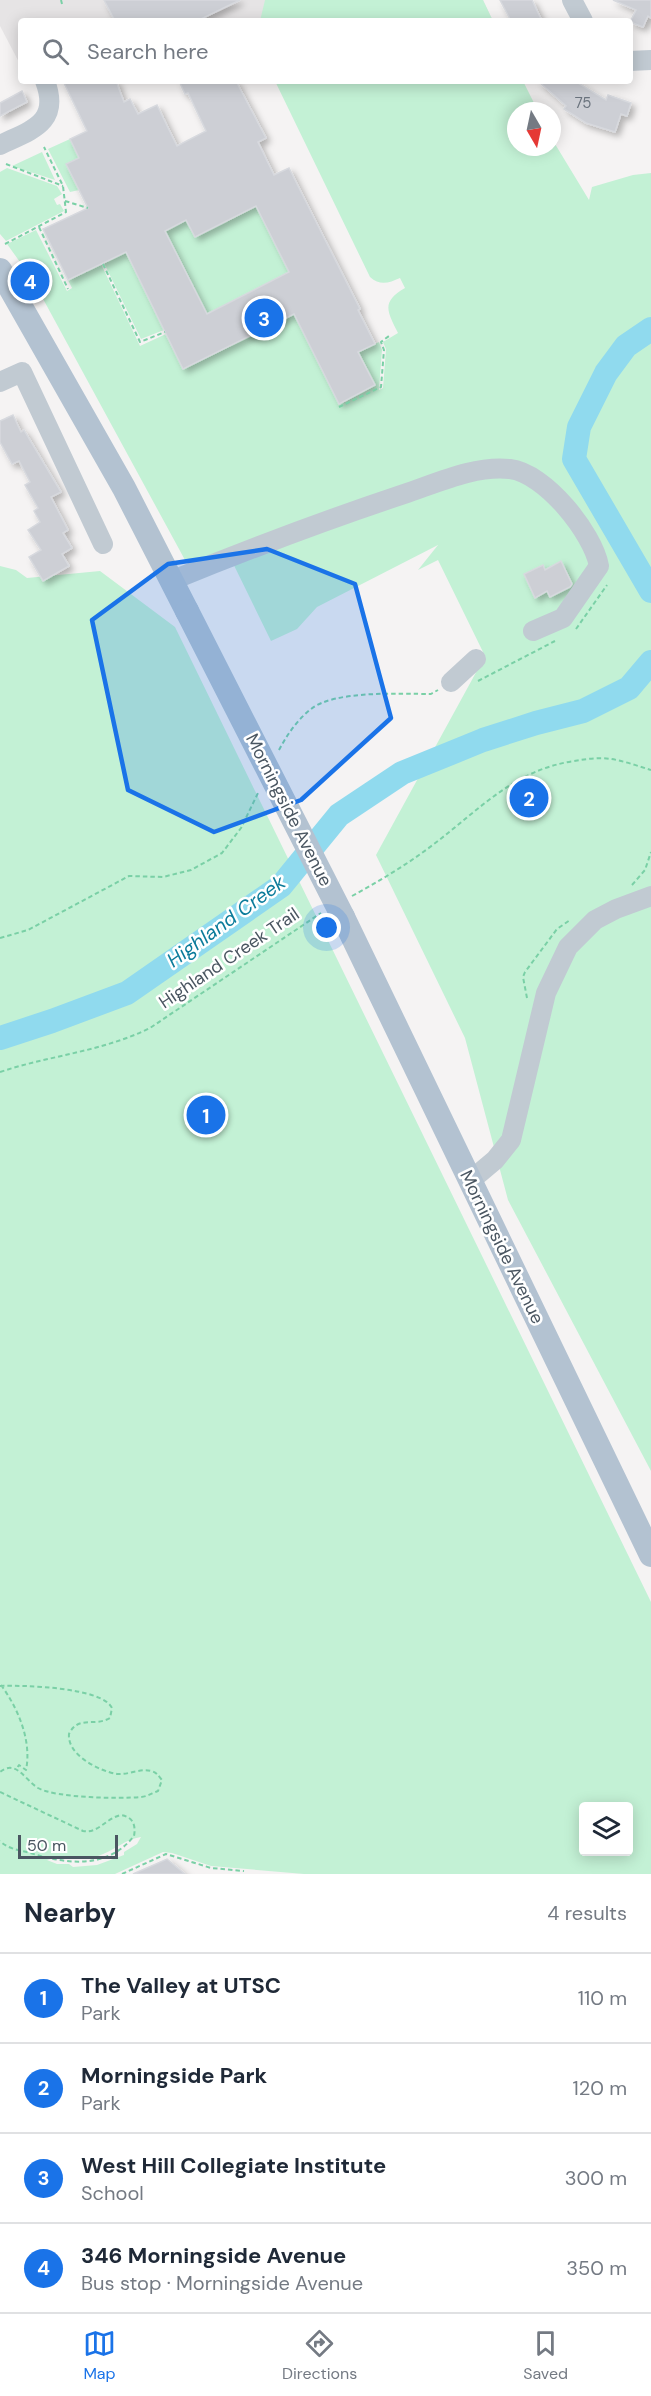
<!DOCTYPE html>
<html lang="en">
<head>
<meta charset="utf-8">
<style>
  body { margin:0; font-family:"DM Sans",sans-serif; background:#f6f6f7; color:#1f2937 }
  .controls { position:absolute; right:18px; bottom:18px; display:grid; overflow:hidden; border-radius:6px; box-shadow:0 3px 15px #0003 }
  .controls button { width:54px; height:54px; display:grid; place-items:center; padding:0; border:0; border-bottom:2px solid #e0e1e3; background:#fff; color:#1f2937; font:30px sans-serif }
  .compass { position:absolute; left:507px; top:102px; width:54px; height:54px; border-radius:50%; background:#fff; box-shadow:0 3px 15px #0003; rotate:171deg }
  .scale { position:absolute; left:18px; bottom:15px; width:100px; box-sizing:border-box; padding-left:6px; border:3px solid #4a5661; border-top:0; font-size:16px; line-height:21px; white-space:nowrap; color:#4a5661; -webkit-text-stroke:4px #fff; paint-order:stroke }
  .you { position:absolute; left:327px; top:928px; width:21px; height:21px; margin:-15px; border:4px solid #fff; border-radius:50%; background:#1a73e8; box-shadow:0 0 0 9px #1a73e833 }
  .badge { display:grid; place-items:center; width:39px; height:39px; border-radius:50%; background:#1a73e8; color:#fff; font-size:20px; font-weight:700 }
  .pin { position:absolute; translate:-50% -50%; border:3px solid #fff; box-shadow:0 2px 6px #0006 }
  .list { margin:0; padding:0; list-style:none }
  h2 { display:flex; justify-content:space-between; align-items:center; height:78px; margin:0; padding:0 24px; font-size:26px }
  h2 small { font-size:20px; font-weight:400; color:#747a83 }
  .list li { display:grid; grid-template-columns:39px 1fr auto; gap:18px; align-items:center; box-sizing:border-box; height:90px; padding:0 24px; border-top:2px solid #e0e1e3 }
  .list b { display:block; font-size:22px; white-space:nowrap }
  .list p { margin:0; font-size:20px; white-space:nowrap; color:#747a83 }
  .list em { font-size:20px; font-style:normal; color:#747a83 }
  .icon { flex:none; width:33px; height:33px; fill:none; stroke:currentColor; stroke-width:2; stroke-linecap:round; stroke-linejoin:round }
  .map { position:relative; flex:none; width:651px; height:1874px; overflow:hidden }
  .search { position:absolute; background:#fff; box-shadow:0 3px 15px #0003; left:18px; right:18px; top:18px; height:66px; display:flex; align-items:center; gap:15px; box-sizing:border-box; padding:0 21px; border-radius:6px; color:#747a83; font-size:22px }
  .sheet { height:438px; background:#fff }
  nav { display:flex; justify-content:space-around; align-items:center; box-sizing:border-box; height:84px; border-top:2px solid #e0e1e3; background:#fff; font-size:16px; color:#747a83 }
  nav a { display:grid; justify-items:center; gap:3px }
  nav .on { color:#1a73e8 }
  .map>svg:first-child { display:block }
  .education { fill:#e6e4e5 }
  .green { fill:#c3f1d5; fill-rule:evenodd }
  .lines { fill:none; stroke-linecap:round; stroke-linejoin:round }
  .stream { stroke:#90daee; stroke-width:4 }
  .river { stroke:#90daee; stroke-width:24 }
  .building { fill:#cdcfd5; stroke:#d7d9de; stroke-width:1.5; fill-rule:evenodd; filter:url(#shadow) }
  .path { stroke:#7ad0a6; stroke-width:2; stroke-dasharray:4.5 3; stroke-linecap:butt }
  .minor { stroke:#c1cad2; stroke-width:20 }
  .major { stroke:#b3c2d1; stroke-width:24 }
  .major-bridge { stroke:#b3c2d1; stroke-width:24 }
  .marked { fill:#1a73e8; fill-opacity:0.2; stroke:#1a73e8; stroke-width:4.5; stroke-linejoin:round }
  .labels { text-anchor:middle; stroke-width:5; stroke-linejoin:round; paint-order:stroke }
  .number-label { font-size:15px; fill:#6b747e }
  .street-label { font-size:18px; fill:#4a5661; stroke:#fff }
  .water-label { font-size:20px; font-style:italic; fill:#0c7c9b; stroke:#fff }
</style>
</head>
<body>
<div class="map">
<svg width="651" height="1874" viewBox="0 0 651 1874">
  <defs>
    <filter id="shadow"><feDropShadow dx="4" dy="4" stdDeviation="3" flood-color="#0004"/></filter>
  </defs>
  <rect width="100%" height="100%" fill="#f5f3f3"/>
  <path class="education" d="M0,0h483l10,21h-472v45l-21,-40z"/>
  <path class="green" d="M265,0h218l10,21h-233z
    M275,81h248l15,30h-22v36h36v-8l37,61 3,-13 41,-12 18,-2v1298l-143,-271 -43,-162 -89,-183 109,-199 -47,-96 -20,10 20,-25 -121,62 -20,22 -26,12 -45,-92 -27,12 -14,-1 -149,-274 3,-3 -5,-9 -4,2 -23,-32 29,-14 31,61 5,-3 -4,-8 33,-16 39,82 26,-12 17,34 111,-54 45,89 36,-18 -17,-33 21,-10 3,8 -3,40 4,-2 3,-39 -3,-7 15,-9c-11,-22 -17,-31 7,-45l-5,-10c-11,5 -20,8 -30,-1z
    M70,139l9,19 -12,6 12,26 -9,2 -22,-43z
    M42,152l13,28 -43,-14z
    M7,168l50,18 5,8 -8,5 3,6 3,-1 4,7 -58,30 -6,-7v-62z
    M256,206l33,66 -82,42 -42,-83 21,-11 9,17z
    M110,217l54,113 -23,9 -37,-76 8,-4z
    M0,566l16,4 11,8 73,-7 75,56 476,975v272h-347l-93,-8 -39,-13 -9,-1 -48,22h-115zM584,1806h44v46h-44zM141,1837l-4,7 -13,8v3l-27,10 -24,2 -4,-3h-12l-10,-4c16,-6 34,1 51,-4 16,-5 27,-17 43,-19z"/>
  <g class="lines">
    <path class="stream" d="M650,666h1"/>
    <path class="river" d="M651,329l-25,17 -20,27 -27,54 -5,32 77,132
      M0,1038l52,-17 75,-28 154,-107 58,-71 63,-42 81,-33 53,-17 47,-12 46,-23 22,-26"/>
  </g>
  <path class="building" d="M104,0h136l-43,21h-82z
    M500,0h32l10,21h-31z
    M613,0h38v18l-3,-2 -5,11 -13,-5 6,-12z
    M63,81h53l8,21 6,-3 8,15 19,-9 20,41 29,-15 -18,-38 -3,1 -6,-13h57l30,57 -8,4 16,33 15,-7 71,141 -2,1 17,34 -17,8 17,33 -36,19 -45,-90 -111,55 -57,-117 -58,28 -25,-51 45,-21 -22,-44 13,-6 -9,-19 17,-8zM256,206l33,66 -82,42 -42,-83 21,-11 9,17z
    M538,81h37l31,19 2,-5 23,8 -4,13 -6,-2 -6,18 -29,-9 -22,-14 2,-3z
    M22,91l5,11 -27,14v-13z
    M13,415l8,17 3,-2 37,62 -10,5 17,33 -5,3 9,15 -10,6 7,12 -26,15 -14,-24 12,-7 -13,-20 12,-8 -6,-11 4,-3 -13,-23 5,-3 -11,-21 -7,3 -12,-22v-21z
    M561,561l11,23 -2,3 -20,10 -3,-6 -12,7 -11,-24 19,-9 2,5z
    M167,1859l18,15h-52z"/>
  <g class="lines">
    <path class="path" d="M61,0l1,4
      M6,164l57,22
      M65,201l23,7
      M39,227l29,62
      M5,244l61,-32 -3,-26 -19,-39
      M103,264l37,78 25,-10
      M339,407l42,-20 3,-37 -3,-8 8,-6
      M576,629l31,-44
      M478,681l77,-40
      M279,750c8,-15 18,-30 32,-41 24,-19 89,-15 120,-15l7,-4
      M632,885l13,-15 6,-18
      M352,896c29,-16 56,-32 82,-52 46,-35 80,-74 140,-83 12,-2 25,-4 37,-2 13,2 27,7 40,11
      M0,938l28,-8 101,-54 34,1 28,-7 31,-17 19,-25 17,-35
      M527,998l-4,-21 2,-5 32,-43 13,-9
      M0,1072c51,-17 101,-20 150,-44l171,-115
      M1,1685c17,23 31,56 25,85l-7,-5 -2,3
      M0,1686c22,-1 102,1 112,22l-2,10c-15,9 -32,-3 -41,16 -2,21 30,37 48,40 12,1 23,-6 34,-3 5,1 7,4 11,9l-4,11c-6,2 -11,6 -18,6 -21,2 -84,1 -102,-9 -13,-8 -22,-29 -38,-16
      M0,1792l83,39c15,3 23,-13 38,-16 12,2 15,10 13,21 -27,34 -67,28 -104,17 -11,-3 -22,-4 -30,-12
      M122,1874l44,-20 45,14 33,3"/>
    <path class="minor" d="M572,0l11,21
      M630,61l21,-1
      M0,145c31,-15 61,-22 45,-64
      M0,382l22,-10 81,172
      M173,580c76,-31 153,-60 231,-86 33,-11 71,-29 106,-25 35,4 83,64 89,97l-36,52 -30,13
      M451,682l25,-23
      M470,1181l25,-21 16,-20 35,-147 22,-46 27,-27 21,-11 35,-13"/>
    <path class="major" d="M0,270l124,218 63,123
      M343,917l308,638"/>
    <path class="major-bridge" d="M187,611l156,306"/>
  </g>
  <path class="marked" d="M267,549l88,35 36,134 -90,82 -87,32 -86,-42 -36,-170 76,-56z"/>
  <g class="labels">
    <g class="number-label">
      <text x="583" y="108">75</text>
    </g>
    <g class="street-label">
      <text transform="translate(289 810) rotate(63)" y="6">Morningside Avenue</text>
      <text transform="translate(229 958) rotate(-34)" y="6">Highland Creek Trail</text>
      <text transform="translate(502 1247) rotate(64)" y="6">Morningside Avenue</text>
    </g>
    <g class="water-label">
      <text transform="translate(226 921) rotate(-36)" y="7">Highland Creek</text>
    </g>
  </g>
</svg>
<div class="controls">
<button><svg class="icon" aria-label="layers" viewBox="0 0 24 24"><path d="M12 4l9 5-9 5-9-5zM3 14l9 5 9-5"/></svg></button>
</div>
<svg class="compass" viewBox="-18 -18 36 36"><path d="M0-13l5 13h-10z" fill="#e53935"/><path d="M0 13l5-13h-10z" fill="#747a83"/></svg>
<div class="scale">50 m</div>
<div class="you"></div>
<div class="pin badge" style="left:206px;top:1115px">1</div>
<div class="pin badge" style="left:529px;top:798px">2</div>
<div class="pin badge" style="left:264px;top:318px">3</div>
<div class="pin badge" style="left:30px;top:281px">4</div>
<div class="search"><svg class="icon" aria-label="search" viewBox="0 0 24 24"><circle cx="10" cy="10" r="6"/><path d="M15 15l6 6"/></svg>Search here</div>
</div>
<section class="sheet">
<h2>Nearby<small>4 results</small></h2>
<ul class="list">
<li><span class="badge">1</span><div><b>The Valley at UTSC</b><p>Park</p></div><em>110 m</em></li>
<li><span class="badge">2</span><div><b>Morningside Park</b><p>Park</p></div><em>120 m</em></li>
<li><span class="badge">3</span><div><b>West Hill Collegiate Institute</b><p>School</p></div><em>300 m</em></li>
<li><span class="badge">4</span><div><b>346 Morningside Avenue</b><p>Bus stop · Morningside Avenue</p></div><em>350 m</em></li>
</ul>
</section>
<nav>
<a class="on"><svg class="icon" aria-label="map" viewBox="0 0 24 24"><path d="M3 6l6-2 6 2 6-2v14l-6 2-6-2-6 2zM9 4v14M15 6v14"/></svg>Map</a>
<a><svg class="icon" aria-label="directions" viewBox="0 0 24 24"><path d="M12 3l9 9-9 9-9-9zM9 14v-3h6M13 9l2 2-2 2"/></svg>Directions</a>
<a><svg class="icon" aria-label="saved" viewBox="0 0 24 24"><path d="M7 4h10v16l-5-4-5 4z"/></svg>Saved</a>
</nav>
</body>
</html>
